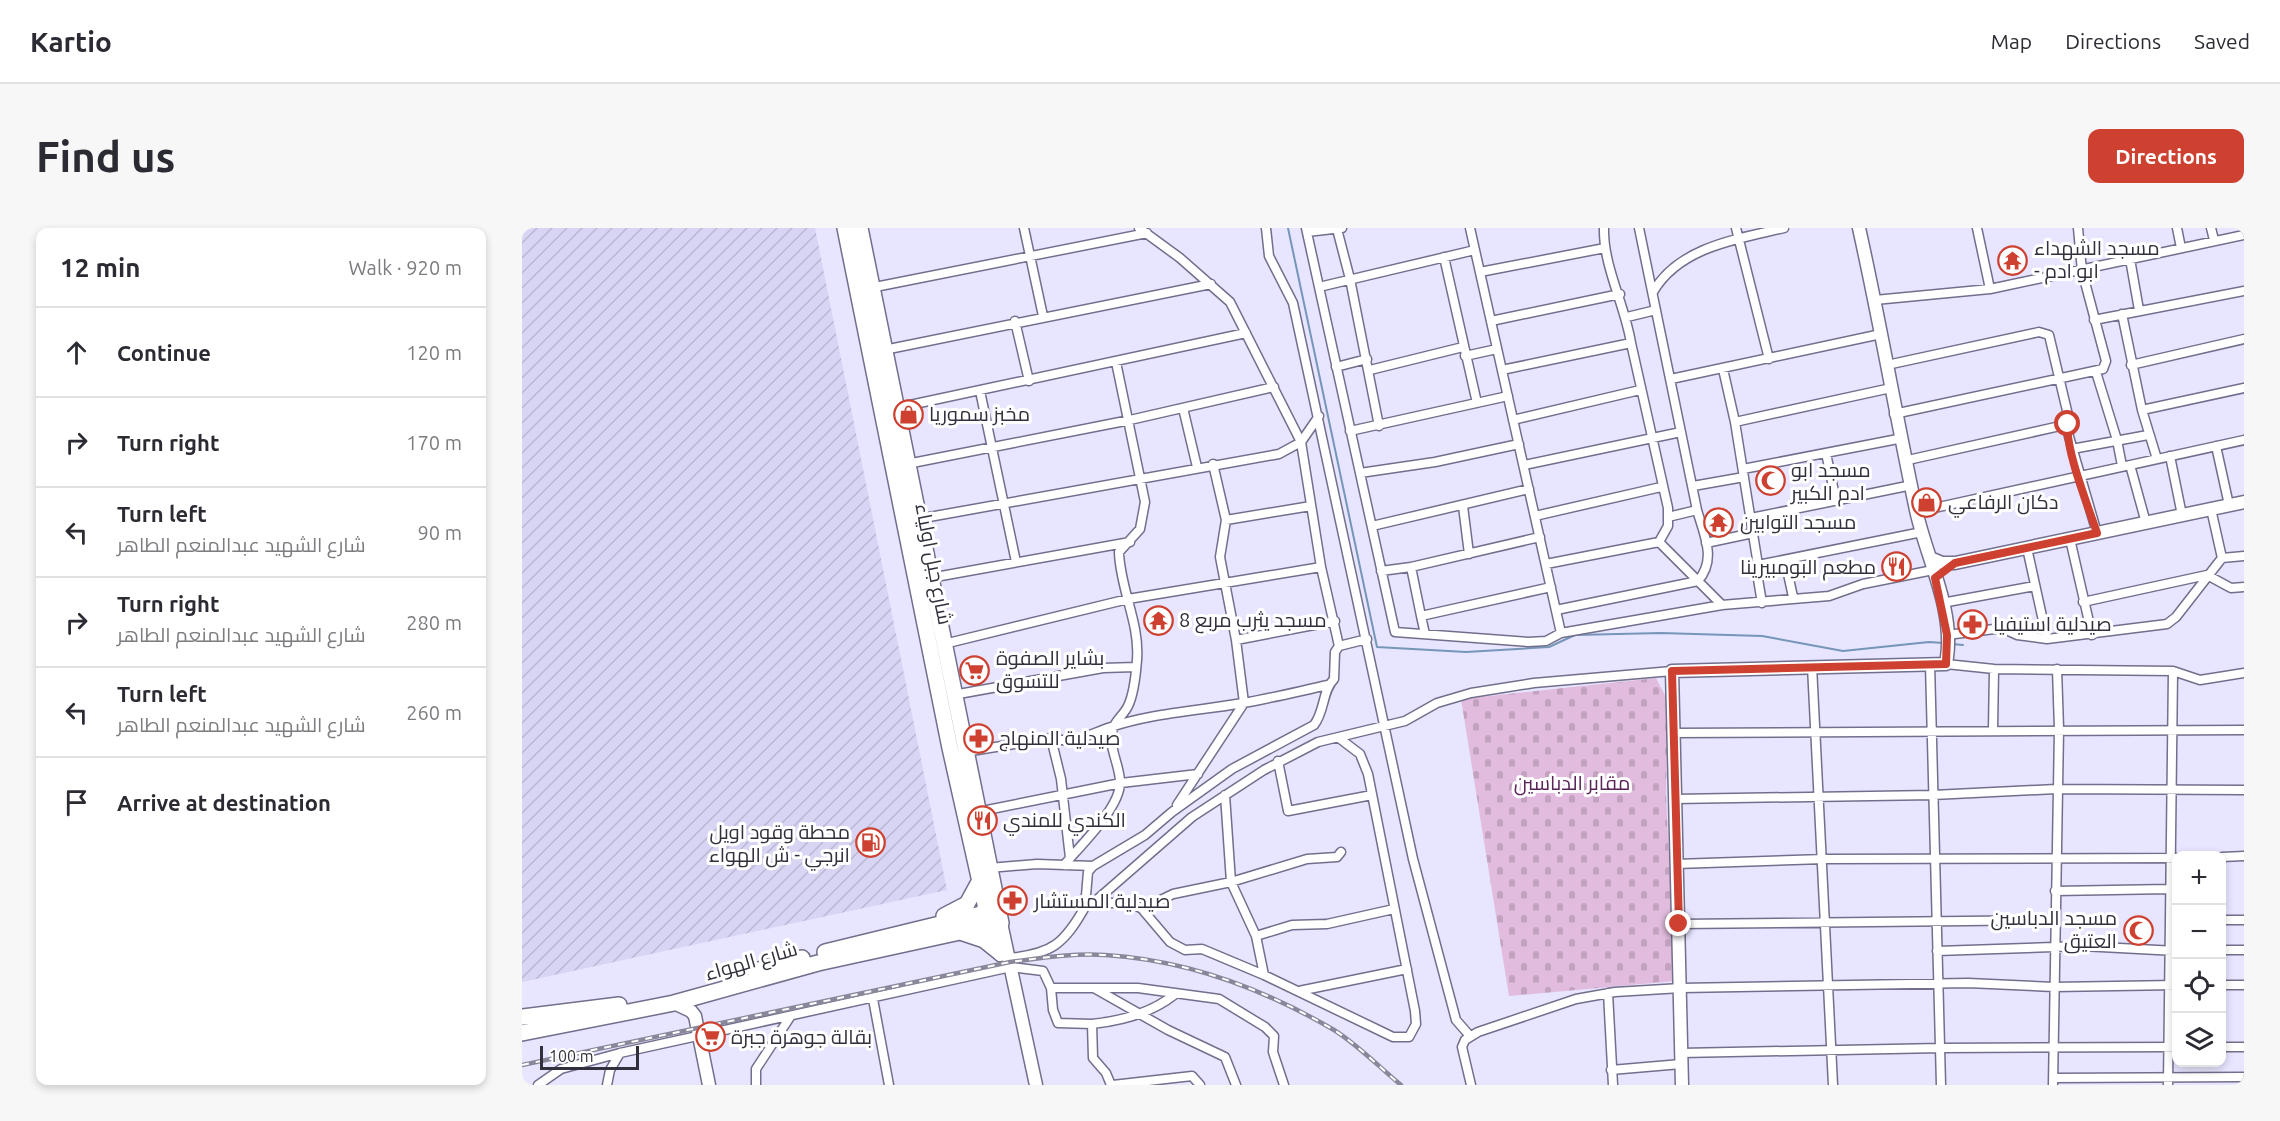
<!DOCTYPE html>
<html lang="en">
<head>
<meta charset="utf-8">
<style>
  body { margin:0; font-family:Ubuntu,Cairo,sans-serif; background:#f7f7f7; color:#2b2b33 }
  .controls { position:absolute; right:18px; bottom:18px; display:grid; overflow:hidden; border-radius:12px; box-shadow:0 3px 9px #0003 }
  .controls button { width:54px; height:54px; display:grid; place-items:center; padding:0; border:0; border-bottom:2px solid #e1e1e2; background:#fff; color:#2b2b33; font:30px sans-serif }
  .scale { position:absolute; left:18px; bottom:15px; width:99px; box-sizing:border-box; padding-left:6px; border:3px solid #31303c; border-top:0; font-size:16px; line-height:21px; white-space:nowrap; color:#31303c; -webkit-text-stroke:4px #fff; paint-order:stroke }
  .stop { position:absolute; width:18px; height:18px; margin:-14px; border:4px solid #ce4131; border-radius:50%; background:#fff }
  .stop.end { background:#ce4131; border-color:#fff; box-shadow:0 2px 6px #0008 }
  .list { margin:0; padding:0; list-style:none }
  h2 { display:flex; justify-content:space-between; align-items:center; height:78px; margin:0; padding:0 24px; font-size:26px }
  h2 small { font-size:20px; font-weight:400; color:#7c7c81 }
  .list li { display:grid; grid-template-columns:39px 1fr auto; gap:18px; align-items:center; box-sizing:border-box; height:90px; padding:0 24px; border-top:2px solid #e1e1e2 }
  .list b { display:block; font-size:22px; white-space:nowrap }
  .list p { margin:0; font-size:20px; white-space:nowrap; color:#7c7c81 }
  .list em { font-size:20px; font-style:normal; color:#7c7c81 }
  .icon { flex:none; width:33px; height:33px; fill:none; stroke:currentColor; stroke-width:2; stroke-linecap:round; stroke-linejoin:round }
  .map { position:relative; flex:none; width:1722px; height:857px; overflow:hidden; border-radius:12px }
  header { display:flex; align-items:center; gap:36px; box-sizing:border-box; height:84px; padding:0 30px; background:#fff; border-bottom:2px solid #e1e1e2 }
  header strong { font-size:28px }
  nav { display:flex; gap:33px; margin-inline-start:auto; font-size:21px }
  .intro { display:flex; align-items:center; justify-content:space-between; box-sizing:border-box; height:144px; padding:0 36px }
  h1 { margin:0; font-size:42px }
  .button { padding:15px 27px; border-radius:12px; background:#ce4131; color:#fff; font-size:21px; font-weight:700 }
  main { display:flex; gap:36px; padding:0 36px }
  aside { flex:1; background:#fff; border-radius:12px; box-shadow:0 3px 9px #0003 }
  .map>svg:first-child { display:block }
  .industrial { fill:url(#industrial-furrows) }
  .cemetery { fill:url(#cemetery-stones) }
  .lines { fill:none; stroke-linecap:round; stroke-linejoin:round }
  .stream { stroke:#7696b7; stroke-width:2 }
  .street-casing { stroke:#716f8b; stroke-width:11 }
  .secondary-casing { stroke:#716f8b; stroke-width:15 }
  .highway-casing { stroke:#716f8b; stroke-width:18 }
  .street { stroke:#fff; stroke-width:8 }
  .secondary { stroke:#fff; stroke-width:12 }
  .highway { stroke:#fff; stroke-width:15 }
  .rail-casing { stroke:#89889a; stroke-width:4.5 }
  .rail { stroke:#fff; stroke-width:2; stroke-dasharray:7; stroke-linecap:butt }
  .route { stroke:#ce4131; stroke-width:8 }
  .labels { text-anchor:middle; stroke-width:6; stroke-linejoin:round; paint-order:stroke }
  .poi-label { font-size:20px; fill:#31303c; stroke:#fff; text-anchor:start }
  .street-label { font-size:20px; fill:#31303c; stroke:#fff }
  .park-label { font-size:20px; fill:#5b2459; stroke:#fff }
</style>
</head>
<body>
<header>
<strong>Kartio</strong>
<nav><a>Map</a><a>Directions</a><a>Saved</a></nav>
</header>
<div class="intro"><h1>Find us</h1><a class="button">Directions</a></div>
<main>
<aside>
<h2>12 min<small>Walk · 920 m</small></h2>
<ul class="list">
<li><svg class="icon" aria-label="ahead" viewBox="0 0 24 24"><path d="M12 20V5M6 11l6-6 6 6"/></svg><div><b>Continue</b></div><em>120 m</em></li>
<li><svg class="icon" aria-label="right" viewBox="0 0 24 24"><path d="M7 20v-9h11M14 6l5 5-5 5"/></svg><div><b>Turn right</b></div><em>170 m</em></li>
<li><svg class="icon" aria-label="left" viewBox="0 0 24 24"><path d="M17 20v-9H6M10 6l-5 5 5 5"/></svg><div><b>Turn left</b><p>شارع الشهيد عبدالمنعم الطاهر</p></div><em>90 m</em></li>
<li><svg class="icon" aria-label="right" viewBox="0 0 24 24"><path d="M7 20v-9h11M14 6l5 5-5 5"/></svg><div><b>Turn right</b><p>شارع الشهيد عبدالمنعم الطاهر</p></div><em>280 m</em></li>
<li><svg class="icon" aria-label="left" viewBox="0 0 24 24"><path d="M17 20v-9H6M10 6l-5 5 5 5"/></svg><div><b>Turn left</b><p>شارع الشهيد عبدالمنعم الطاهر</p></div><em>260 m</em></li>
<li><svg class="icon" aria-label="arrive" viewBox="0 0 24 24"><path d="M6 21V4h12l-3 4 3 4H6"/></svg><div><b>Arrive at destination</b></div></li>
</ul>
</aside>
<div class="map">
<svg width="1722" height="857" viewBox="0 0 1722 857">
  <defs>
    <pattern id="industrial-furrows" width="10" height="10" patternUnits="userSpaceOnUse" patternTransform="scale(1.5)"><rect width="10" height="10" fill="#d7d5f3"/><path d="M-1 1l2-2M0 10L10 0M9 11l2-2" fill="none" stroke="#b9b7d1"/></pattern>
    <pattern id="cemetery-stones" width="16" height="16" patternUnits="userSpaceOnUse" patternTransform="scale(1.5)"><rect width="16" height="16" fill="#e1bcde"/><path d="M2 7V4a2 2 0 0 1 4 0v3zM10 15v-3a2 2 0 0 1 4 0v3z" fill="#c2a2bf"/></pattern>
  </defs>
  <rect width="100%" height="100%" fill="#e7e5ff"/>
  <path class="industrial" d="M0,0h293l132,662 -425,92z"/>
  <path class="cemetery" d="M1134,450l12,23 -2,94 9,186 -166,15 -48,-297z"/>
  <g class="lines">
    <path class="stream" d="M766,0l89,419 89,5 83,-5 26,-12 86,-2 101,3 81,15 86,-9 14,1
      M1430,416l11,1"/>
    <defs>
      <path id="street" d="M502,0l19,88
        M617,0l41,30 50,44 71,140 20,125 18,79
        M744,0l3,28 24,47 120,556 43,161 14,16
        M784,0l89,404 133,10 18,-1 15,-8 161,-28 107,-9 34,-12 70,-14
        M948,0l91,405
        M1082,0c-1,38 21,77 27,115
        M1117,0l58,282c7,25 20,49 1,71l24,24
        M1214,0l33,131
        M1455,0l13,61
        M1655,0l4,20
        M1689,0l3,12
        M815,1l13,50 29,147
        M785,4l35,-4
        M922,29l33,146
        M1608,31l9,51
        M958,44l125,-24
        M797,59l156,-37
        M348,60l277,-55
        M1131,64c26,-45 84,-53 131,-64
        M1353,72l115,-11 254,-54
        M1600,86l20,96
        M1105,89l29,-7
        M1572,92l150,-29
        M493,93l14,60
        M969,93l129,-27
        M362,122l327,-66
        M943,128l32,-7
        M1365,137l152,-33 10,3 19,80v18l29,100
        M1609,137l113,-26
        M814,139l31,-8
        M1201,141l12,53 23,143 164,-33
        M848,142l93,-23
        M980,142l129,-27 37,165v18l-9,16
        M1574,144l21,68 5,26
        M1149,151l210,-45
        M458,163l36,171
        M374,180l350,-75
        M661,180l14,59
        M1372,186l209,-45 3,-8 -24,-90 -4,-43
        M991,192l127,-30
        M1213,194l156,-34
        M828,203l158,-35
        M1694,218l13,59
        M1550,221l76,-14
        M1304,225l10,48
        M1648,228l12,59
        M1635,231l-15,-49 102,-22
        M1386,232l161,-36
        M385,236l223,-44 144,-33
        M1002,237l157,-33
        M1608,237l16,58
        M1221,241l160,-31
        M838,245l75,-11 84,-18
        M1171,258l51,-9
        M941,278l6,48
        M1394,284l328,-72
        M1013,288l126,-29
        M1146,289l29,-7
        M1229,290l161,-33
        M396,291l361,-65 22,-12 18,-26
        M704,292l85,-14
        M850,298l157,-37
        M1548,311l22,96
        M1184,315l47,-10
        M1505,320l20,91
        M1700,330l22,-2
        M1263,332l8,37
        M1024,336l113,-22 39,39
        M1236,337l-1,8 5,30
        M889,339l10,49 130,-29
        M859,343l30,-4 129,-30
        M408,350l200,-36
        M1561,374l124,-27 24,13 13,-1
        M1420,375l93,-17
        M1034,382l142,-29
        M899,388l4,18
        M1425,407l55,-7 15,7 30,4 120,-15 9,-7 46,-59 -11,-49
        M714,412l99,-19
        M422,416l184,-45 193,-32
        M1408,436l11,421
        M1424,436l48,5 179,2 27,9 44,-7
        M1290,438l21,419
        M431,467l150,-27 33,-1
        M1471,502l1,-61
        M1150,505l572,-3
        M529,510l10,41 9,79
        M443,524l86,-14c21,7 37,-3 57,-10 43,-15 90,-17 135,-25 29,-5 57,-12 85,-18
        M756,533l10,50 84,-16
        M703,567l6,87 25,54 8,39
        M1152,571l259,-4 123,-6 188,1
        M655,577l67,-102 -8,-63 -16,-83 6,-37 -13,-56
        M455,584l144,-29 77,-9
        M1700,629l22,-1
        M1154,636l148,-5 352,-1
        M542,637c16,-19 57,-58 56,-83 0,-16 -11,-33 -8,-49 1,-11 12,-18 16,-27 6,-12 8,-33 9,-46 3,-37 -17,-71 -18,-108l21,-23 5,-27 -29,-140
        M467,640l48,-4 56,2
        M1533,663l114,-2
        M570,676l39,-2 11,7 28,33 15,8 17,-1 62,26 129,62h16l7,-13 -1,-13 -47,-237 -8,-20 -21,-16
        M563,679l3,-35 5,-6 52,-31 27,-23 60,-43 82,-44c11,-14 8,-34 20,-46l1,-27 4,-6 28,-7
        M620,681l31,-15 58,-12 76,-23 30,-2 4,-5
        M1700,692h22
        M1157,696l376,-4
        M734,708l36,-11 35,-1 67,-15
        M1700,722h22
        M1415,723l145,-5 94,5
        M487,730c43,-4 55,-14 76,-51l7,-3 100,-87 72,-47 54,-28 87,-21 32,-18 34,-10 63,-10 138,-12
        M1700,757h22
        M529,760l2,22 5,13 34,1 1,34 13,15 5,12
        M573,760h43l81,11 46,28 9,9 -1,16 11,33
        M777,763l108,-22
        M1086,765l5,92
        M351,771l16,86
        M570,796c29,-3 59,-11 82,-29
        M1700,819h22
        M1159,825l260,-5 235,-1
        M1089,842l70,-6
        M1531,850l191,-1
        M16,857l23,-16 59,-16 391,-86 32,4 8,17h43l74,42 57,27 11,28
        M85,857l3,-15 10,-17
        M234,857v-16l34,-52
        M591,857l79,-9 8,9
        M949,857l-9,-38 3,-7 13,-8 98,-33 39,-7 66,-4 287,-5 86,4 122,-2
        M1531,857l6,-356 -2,-60
        M1646,857l5,-414"/>
      <path id="secondary" d="M1408,330l12,5h13l289,-61
        M479,695l35,162
        M468,698l10,29
        M152,775l17,8 4,5 14,69
        M1160,857l-10,-414 274,-7 1,-7c7,-49 -21,-100 -31,-147 -20,-94 -36,-188 -57,-282"/>
      <path id="highway" d="M323,0l105,520 40,178
        M422,688l23,-12 12,-22
        M438,704l24,8 15,12
        M303,724l156,-38 5,-6
        M233,743l47,-13
        M0,789l97,-12
        M0,805l152,-30 144,-40 183,-40 -141,-695"/>
    </defs>
    <use href="#street" class="street-casing"/>
    <use href="#secondary" class="secondary-casing"/>
    <use href="#highway" class="highway-casing"/>
    <use href="#street" class="street"/>
    <use href="#secondary" class="secondary"/>
    <use href="#highway" class="highway"/>
    <defs>
      <path id="rail" d="M0,837l488,-103c31,-4 63,-9 95,-7 82,5 159,34 229,75 24,15 45,37 67,55"/>
    </defs>
    <use href="#rail" class="rail-casing"/>
    <use href="#rail" class="rail"/>
  </g>
  <g class="lines">
    <path class="route" d="M1157,696l-7,-253 274,-7 1,-29 -12,-57 20,-15 142,-30c-8,-24 -33,-87 -29,-109"/>
  </g>
  <defs>
    <symbol id="temple-ring" viewBox="-11 -11 22 22"><circle r="9.5" fill="#fff" stroke="#ce4131" stroke-width="1.5"/><path d="M0-6L5-2H3V0L6.5 2.5H4V6H1.5V3h-3V6H-4V2.5H-6.5L-3 0V-2H-5Z" fill="#ce4131"/></symbol>
    <symbol id="shop-ring" viewBox="-11 -11 22 22"><circle r="9.5" fill="#fff" stroke="#ce4131" stroke-width="1.5"/><path d="M-5-2.5h2.3a2.7 3.5 0 0 1 5.4 0H5L5.5 6h-11ZM-1.5-2.5h3a1.5 2.3 0 0 0-3 0Z" fill="#ce4131"/></symbol>
    <symbol id="mosque-ring" viewBox="-11 -11 22 22"><circle r="9.5" fill="#fff" stroke="#ce4131" stroke-width="1.5"/><path d="M3.5-4.9A6 6 0 1 0 3.5 4.9A5 5 0 1 1 3.5-4.9Z" fill="#ce4131"/></symbol>
    <symbol id="restaurant-ring" viewBox="-11 -11 22 22"><circle r="9.5" fill="#fff" stroke="#ce4131" stroke-width="1.5"/><path d="M-5-6h1v4h1v-4h1v4h1v-4h1v5L-1.5 .5V6h-2V.5L-5-1ZM5-6V6H3V1.5H1.5Q1.5-4 5-6Z" fill="#ce4131"/></symbol>
    <symbol id="pharmacy-ring" viewBox="-11 -11 22 22"><circle r="9.5" fill="#fff" stroke="#ce4131" stroke-width="1.5"/><path d="M-2-6h4v4h4v4h-4v4h-4v-4h-4v-4h4Z" fill="#ce4131"/></symbol>
    <symbol id="supermarket-ring" viewBox="-11 -11 22 22"><circle r="9.5" fill="#fff" stroke="#ce4131" stroke-width="1.5"/><path d="M-6-5.5h2.5l.6 2H6L4.5 2H-2.5L-4.4-4H-6ZM-1.5 3.2a1.3 1.3 0 1 0 .1 0ZM3 3.2a1.3 1.3 0 1 0 .1 0Z" fill="#ce4131"/></symbol>
    <symbol id="fuel-ring" viewBox="-11 -11 22 22"><circle r="9.5" fill="#fff" stroke="#ce4131" stroke-width="1.5"/><path d="M-5.5-6h7V0h2V4h1.3V-2.5L3-4.5l.8-.8L6-3V5H2.5V1h-1V6h-7ZM-4.2-4.7v3.2H.2V-4.7Z" fill="#ce4131"/></symbol>
  </defs>
  <g fill-rule="evenodd">
    <use href="#temple-ring" x="1474" y="16" width="33" height="33"/>
    <use href="#shop-ring" x="370" y="170" width="33" height="33"/>
    <use href="#mosque-ring" x="1232" y="236" width="33" height="33"/>
    <use href="#shop-ring" x="1388" y="258" width="33" height="33"/>
    <use href="#temple-ring" x="1180" y="278" width="33" height="33"/>
    <use href="#restaurant-ring" x="1358" y="322" width="33" height="33"/>
    <use href="#temple-ring" x="620" y="376" width="33" height="33"/>
    <use href="#pharmacy-ring" x="1434" y="380" width="33" height="33"/>
    <use href="#supermarket-ring" x="436" y="426" width="33" height="33"/>
    <use href="#pharmacy-ring" x="440" y="494" width="33" height="33"/>
    <use href="#restaurant-ring" x="444" y="576" width="33" height="33"/>
    <use href="#fuel-ring" x="332" y="598" width="33" height="33"/>
    <use href="#pharmacy-ring" x="474" y="656" width="33" height="33"/>
    <use href="#mosque-ring" x="1600" y="686" width="33" height="33"/>
    <use href="#supermarket-ring" x="172" y="792" width="33" height="33"/>
  </g>
  <g class="labels">
    <g class="poi-label">
      <text x="1512" y="27">مسجد الشهداء<tspan x="1512" dy="23">- ابو ادم</tspan></text>
      <text x="407" y="193">مخبز سموريا</text>
      <text x="1269" y="249">مسجد ابو<tspan x="1269" dy="23">ادم الكبير</tspan></text>
      <text x="1426" y="281">دكان الرفاعي</text>
      <text x="1218" y="301">مسجد التوابين</text>
      <text x="1354" y="346" text-anchor="end">مطعم البومبيرينا</text>
      <text x="657" y="399">مسجد يثرب مربع 8</text>
      <text x="1471" y="403">صيدلية استيفيا</text>
      <text x="474" y="437">بشاير الصفوة<tspan x="474" dy="23">للتسوق</tspan></text>
      <text x="477" y="517">صيدلية المنهاج</text>
      <text x="481" y="599">الكندي للمندي</text>
      <text x="328" y="611" text-anchor="end">محطة وقود اويل<tspan x="328" dy="23">انرجي - ش الهواء</tspan></text>
      <text x="512" y="680">صيدلية المستشار</text>
      <text x="1595" y="697" text-anchor="end">مسجد الدباسين<tspan x="1595" dy="23">العتيق</tspan></text>
      <text x="209" y="816">بقالة جوهرة جبرة</text>
    </g>
    <g class="street-label">
      <text transform="translate(412 336) rotate(79)" y="7">شارع جبل اولياء</text>
      <text transform="translate(229 733) rotate(-16)" y="7">شارع الهواء</text>
    </g>
    <g class="park-label">
      <text x="1050" y="562">مقابر الدباسين</text>
    </g>
  </g>
</svg>
<div class="controls">
<button>+</button>
<button>−</button>
<button><svg class="icon" aria-label="locate" viewBox="0 0 24 24"><circle cx="12" cy="12" r="6"/><path d="M12 2v4M12 18v4M2 12h4M18 12h4"/></svg></button>
<button><svg class="icon" aria-label="layers" viewBox="0 0 24 24"><path d="M12 4l9 5-9 5-9-5zM3 14l9 5 9-5"/></svg></button>
</div>
<div class="scale">100 m</div>
<div class="stop" style="left:1546px;top:196px"></div>
<div class="stop end" style="left:1157px;top:696px"></div>
</div>
</main>
</body>
</html>
